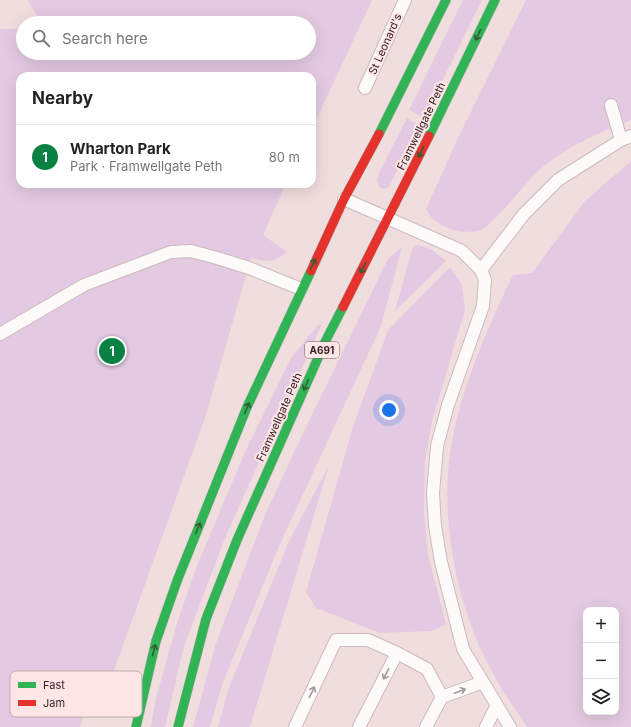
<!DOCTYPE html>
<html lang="en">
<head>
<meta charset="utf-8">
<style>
  body { margin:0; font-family:Inter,sans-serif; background:#f6f6f6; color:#222 }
  .controls { position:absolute; right:12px; bottom:12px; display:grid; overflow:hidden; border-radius:8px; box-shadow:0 4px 16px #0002 }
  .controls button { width:36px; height:36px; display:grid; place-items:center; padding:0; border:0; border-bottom:1px solid #e0e0e0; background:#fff; color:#222; font:20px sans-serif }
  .you { position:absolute; left:389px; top:410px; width:14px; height:14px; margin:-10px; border:3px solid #fff; border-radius:50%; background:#1a73e8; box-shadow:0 0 0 6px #1a73e833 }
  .badge { display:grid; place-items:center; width:26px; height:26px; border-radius:50%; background:#0b8043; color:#fff; font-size:13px; font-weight:700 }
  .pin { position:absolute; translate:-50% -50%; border:2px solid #fff; box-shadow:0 1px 4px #0006 }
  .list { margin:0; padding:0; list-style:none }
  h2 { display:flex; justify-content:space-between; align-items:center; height:52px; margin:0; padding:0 16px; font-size:17px }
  h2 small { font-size:13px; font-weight:400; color:#767676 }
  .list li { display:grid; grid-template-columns:26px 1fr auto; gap:12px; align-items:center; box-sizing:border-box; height:64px; padding:0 16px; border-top:1px solid #e0e0e0 }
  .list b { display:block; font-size:15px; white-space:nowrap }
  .list p { margin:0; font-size:13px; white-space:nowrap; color:#767676 }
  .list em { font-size:13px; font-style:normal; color:#767676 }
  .icon { flex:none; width:22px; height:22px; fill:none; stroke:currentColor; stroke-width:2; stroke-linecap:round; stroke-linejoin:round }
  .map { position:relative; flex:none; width:631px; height:727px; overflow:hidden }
  .search { position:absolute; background:#fff; box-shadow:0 4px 16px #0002; left:16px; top:16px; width:300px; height:44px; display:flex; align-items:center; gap:10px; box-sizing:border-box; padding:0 14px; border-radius:22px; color:#767676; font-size:15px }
  .panel { position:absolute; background:#fff; box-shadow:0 4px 16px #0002; left:16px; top:72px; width:300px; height:116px; border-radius:12px }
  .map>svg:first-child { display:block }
  .green { fill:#e3cae2; fill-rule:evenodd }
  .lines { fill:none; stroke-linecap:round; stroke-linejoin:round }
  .lane-casing { stroke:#ccb9ba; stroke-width:14 }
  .fast-casing { stroke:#b7b3aa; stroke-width:10 }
  .jam-casing { stroke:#b7b3aa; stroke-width:10 }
  .lane { stroke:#fdfafa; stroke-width:12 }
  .fast { stroke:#30b455; stroke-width:9 }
  .jam { stroke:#e5322d; stroke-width:9 }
  .oneway { stroke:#345c37 }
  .oneway2 { stroke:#a49999 }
  .labels { text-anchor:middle; stroke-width:4; stroke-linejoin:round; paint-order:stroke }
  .shield { fill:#fee6e7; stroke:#735d5e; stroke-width:1 }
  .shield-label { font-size:10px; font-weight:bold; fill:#372223 }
  .street-label { font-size:11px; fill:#372223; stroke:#fee6e7 }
  .key { fill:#fee6e7; stroke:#c2abac; stroke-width:1 }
  .key-label { font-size:11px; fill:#372223 }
</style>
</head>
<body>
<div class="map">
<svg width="631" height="727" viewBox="0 0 631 727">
  <rect width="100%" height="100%" fill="#f0ddde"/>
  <path class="green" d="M28,0h344l-60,129v-53h-292v108h266l-23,51 24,17c-13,11 -20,10 -36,6l-45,157 -94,261 -28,38 -4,13h-80v-698h23v24h286v-30h-268z
    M463,0h19l-58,118 -15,-8z
    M526,0h105v120c-36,14 -69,29 -97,55 -11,11 -42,51 -53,55 -20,6 -47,-3 -55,-21l32,-71z
    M407,118l12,8 -30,61 -5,2 -4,-1 -3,-7 3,-10z
    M631,161v566h-104c-16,-23 -33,-49 -45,-75 -25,-54 -40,-129 -33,-189 7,-65 36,-129 64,-188l19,-2 53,-72zM586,610h30v102h-30z
    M418,245l14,5 14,11 -51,50 18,-65z
    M402,247l-21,79 -101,218 -58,141 -12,42h-17l23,-84 49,-128 29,-63 94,-193z
    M450,267l12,18 3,25 -33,111 -7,41 -1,51 4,42 18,69 -14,7 -52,2 -64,-25 -10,-16 47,-165 35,-97z
    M322,324l-95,209 -43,113 -19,81h-14l5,-29 22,-78 18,-52 50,-118 45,-92 27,-33z
    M329,465l-79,262h-32l10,-37 61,-149z"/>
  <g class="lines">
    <defs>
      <path id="lane" d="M365,88l40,-88
        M611,105l10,35
        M344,199l118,52 19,19 4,10 -2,26 -35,99 -11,41 -4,47 2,33 6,36 22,87 47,78
        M481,270l43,-56 34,-34 63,-40 10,-4
        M0,334l84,-49 87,-33 20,-1 26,7 32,10 52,21
        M397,653l30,16 15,28
        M295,727l41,-87h32l29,13 -38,74
        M426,727l16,-30 41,-15
        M486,727l11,-22"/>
      <path id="fast" d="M379,134l67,-134
        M429,136l66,-136
        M136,727l20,-86 21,-60 70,-174 64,-136
        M178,727l28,-108 31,-79 89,-200 17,-33"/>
      <path id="jam" d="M311,271l33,-72 35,-65
        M343,307l86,-171"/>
    </defs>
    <use href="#lane" class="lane-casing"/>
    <use href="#fast" class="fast-casing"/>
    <use href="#jam" class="jam-casing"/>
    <use href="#lane" class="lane"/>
    <use href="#fast" class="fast"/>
    <use href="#jam" class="jam"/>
  </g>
  <defs><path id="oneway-shaft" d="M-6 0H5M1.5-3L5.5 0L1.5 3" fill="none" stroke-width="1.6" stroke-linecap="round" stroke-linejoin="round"/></defs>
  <g class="oneway">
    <use href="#oneway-shaft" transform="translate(478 35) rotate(116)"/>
    <use href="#oneway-shaft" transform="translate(421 152) rotate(116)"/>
    <use href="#oneway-shaft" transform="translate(313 264) rotate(-64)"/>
    <use href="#oneway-shaft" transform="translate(363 268) rotate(117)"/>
    <use href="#oneway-shaft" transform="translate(306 385) rotate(114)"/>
    <use href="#oneway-shaft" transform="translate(247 408) rotate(-67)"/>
    <use href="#oneway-shaft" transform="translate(198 528) rotate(-68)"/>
    <use href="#oneway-shaft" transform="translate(154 650) rotate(-75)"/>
  </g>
  <g class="oneway2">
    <use href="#oneway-shaft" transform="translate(386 674) rotate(117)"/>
    <use href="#oneway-shaft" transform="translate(460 691) rotate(-21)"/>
    <use href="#oneway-shaft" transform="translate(312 692) rotate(-64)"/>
  </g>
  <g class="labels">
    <rect class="shield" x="305" y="342" width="34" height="16" rx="3"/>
    <g class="shield-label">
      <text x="322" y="354">A691</text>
    </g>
    <g class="street-label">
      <text transform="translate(385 44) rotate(-66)" y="4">St Leonard's</text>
      <text transform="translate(421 126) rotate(-64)" y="4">Framwellgate Peth</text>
      <text transform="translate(279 417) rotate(-66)" y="4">Framwellgate Peth</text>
    </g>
  </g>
  <rect x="10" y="671" width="132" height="46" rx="6" class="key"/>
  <rect x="18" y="682" width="18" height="6" fill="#30b455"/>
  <rect x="18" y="700" width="18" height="6" fill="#e5322d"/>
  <g class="key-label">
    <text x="43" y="689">Fast</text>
    <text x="43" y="707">Jam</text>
  </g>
</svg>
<div class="controls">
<button>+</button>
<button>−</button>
<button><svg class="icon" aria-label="layers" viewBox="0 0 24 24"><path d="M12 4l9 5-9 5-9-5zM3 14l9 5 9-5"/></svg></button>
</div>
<div class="you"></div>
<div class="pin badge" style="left:112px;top:351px">1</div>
<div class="search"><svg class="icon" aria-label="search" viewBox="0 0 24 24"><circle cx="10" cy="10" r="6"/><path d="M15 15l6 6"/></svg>Search here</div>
<section class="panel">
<h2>Nearby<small></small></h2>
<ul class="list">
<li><span class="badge">1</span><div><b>Wharton Park</b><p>Park · Framwellgate Peth</p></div><em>80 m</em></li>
</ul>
</section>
</div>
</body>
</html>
